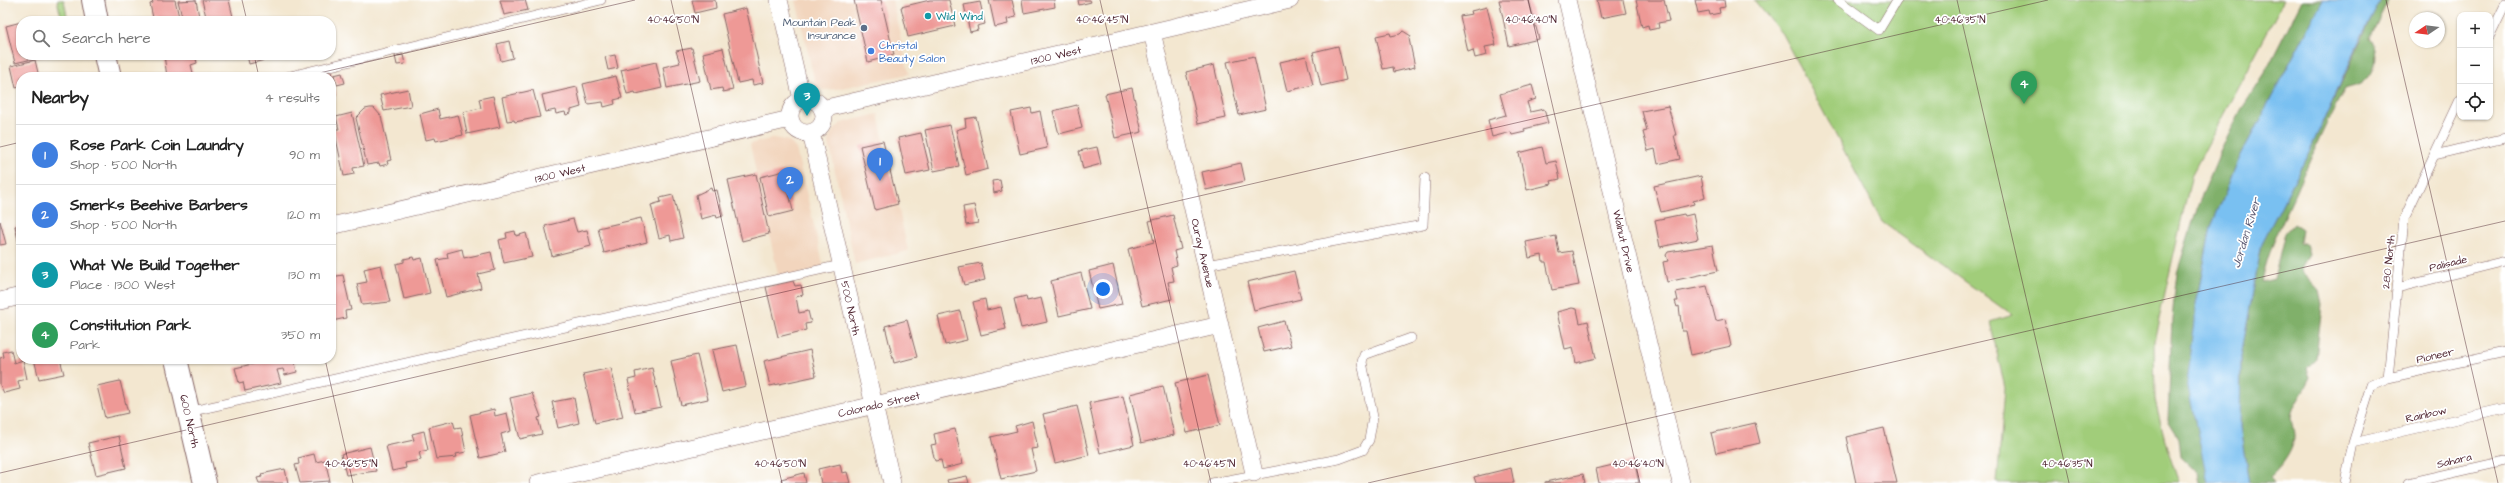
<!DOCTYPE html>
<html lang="en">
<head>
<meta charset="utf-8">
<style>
  body { margin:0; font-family:"Architects Daughter",sans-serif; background:#f2f2f2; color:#222 }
  .controls { position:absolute; right:12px; top:12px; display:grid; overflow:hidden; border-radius:8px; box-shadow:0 1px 3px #0004 }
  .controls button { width:36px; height:36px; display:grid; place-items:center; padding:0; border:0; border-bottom:1px solid #e0e0e0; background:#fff; color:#222; font:20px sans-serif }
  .compass { position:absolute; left:2409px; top:12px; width:36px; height:36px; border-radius:50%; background:#fff; box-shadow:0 1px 3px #0004; rotate:257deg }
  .you { position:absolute; left:1103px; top:289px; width:14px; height:14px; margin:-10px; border:3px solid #fff; border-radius:50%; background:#1a73e8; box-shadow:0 0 0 6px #1a73e833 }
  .badge { display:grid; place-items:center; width:26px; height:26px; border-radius:50%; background:#2563eb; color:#fff; font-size:13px; font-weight:700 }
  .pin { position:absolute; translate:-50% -33px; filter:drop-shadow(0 1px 2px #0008) }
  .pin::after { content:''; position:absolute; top:21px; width:14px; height:12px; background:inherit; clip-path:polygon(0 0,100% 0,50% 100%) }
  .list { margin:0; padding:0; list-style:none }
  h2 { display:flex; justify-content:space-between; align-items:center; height:52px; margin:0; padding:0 16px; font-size:17px }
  h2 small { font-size:13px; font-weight:400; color:#767676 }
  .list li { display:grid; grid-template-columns:26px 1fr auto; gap:12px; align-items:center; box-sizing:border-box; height:60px; padding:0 16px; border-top:1px solid #e0e0e0 }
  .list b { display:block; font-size:15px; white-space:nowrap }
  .list p { margin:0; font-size:13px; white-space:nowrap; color:#767676 }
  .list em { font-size:13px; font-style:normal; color:#767676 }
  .icon { flex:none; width:22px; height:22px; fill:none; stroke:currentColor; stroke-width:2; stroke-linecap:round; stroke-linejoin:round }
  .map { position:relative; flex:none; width:2505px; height:483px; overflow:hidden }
  .search { position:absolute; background:#fff; box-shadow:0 1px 3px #0004; left:16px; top:16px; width:320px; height:44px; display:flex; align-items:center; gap:10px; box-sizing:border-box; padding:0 14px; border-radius:16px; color:#767676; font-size:15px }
  .panel { position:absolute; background:#fff; box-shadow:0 1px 3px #0004; left:16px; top:72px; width:320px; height:292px; border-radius:16px }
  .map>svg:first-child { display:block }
  .built { fill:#f2d5bd }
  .green { fill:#a1cd7a; stroke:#767652 }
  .forest { fill:#80b06a; stroke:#65684a }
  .water { fill:#79c0f1; stroke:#62708e }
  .building { fill:#ee9996 }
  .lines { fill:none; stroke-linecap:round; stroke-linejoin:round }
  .lane-casing { stroke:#856565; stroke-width:10 }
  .street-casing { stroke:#856565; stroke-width:18 }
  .secondary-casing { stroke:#856565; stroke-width:24 }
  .lane { stroke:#fff; stroke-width:9 }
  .street { stroke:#fff; stroke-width:17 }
  .secondary { stroke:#fff; stroke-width:22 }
  .ticks { fill:none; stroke:#4a1f2b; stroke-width:1; stroke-opacity:0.45 }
  .culture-dot { fill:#0f9aa8; stroke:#fff; stroke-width:1.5 }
  .service-dot { fill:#5c6f8a; stroke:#fff; stroke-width:1.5 }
  .shop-dot { fill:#3f7fe0; stroke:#fff; stroke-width:1.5 }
  .labels { text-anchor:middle; stroke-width:3.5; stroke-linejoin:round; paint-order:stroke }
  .culture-label { font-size:11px; fill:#0d838f; stroke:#fff; text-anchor:start }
  .service-label { font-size:11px; fill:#4e5e75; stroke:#fff; text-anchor:end }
  .shop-label { font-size:11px; fill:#366cbe; stroke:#fff; text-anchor:start }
  .street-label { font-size:11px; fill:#4a1f2b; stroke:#fff }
  .water-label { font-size:12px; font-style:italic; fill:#5a5770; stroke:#fff }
  .ticks-label { font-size:10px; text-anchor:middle; fill:#4a1f2b; stroke:#fff; stroke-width:3.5; stroke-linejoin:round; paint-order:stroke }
</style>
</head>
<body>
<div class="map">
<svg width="2505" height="483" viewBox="0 0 2505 483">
  <rect width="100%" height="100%" fill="#fff"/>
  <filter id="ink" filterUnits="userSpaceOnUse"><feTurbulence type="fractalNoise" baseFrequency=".025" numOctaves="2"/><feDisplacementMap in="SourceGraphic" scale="8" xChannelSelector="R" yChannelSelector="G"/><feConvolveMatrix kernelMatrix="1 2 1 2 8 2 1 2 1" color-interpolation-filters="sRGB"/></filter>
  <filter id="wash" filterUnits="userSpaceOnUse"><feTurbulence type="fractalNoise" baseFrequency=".012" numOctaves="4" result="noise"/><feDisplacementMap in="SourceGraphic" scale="16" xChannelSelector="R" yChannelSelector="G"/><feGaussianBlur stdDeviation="0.9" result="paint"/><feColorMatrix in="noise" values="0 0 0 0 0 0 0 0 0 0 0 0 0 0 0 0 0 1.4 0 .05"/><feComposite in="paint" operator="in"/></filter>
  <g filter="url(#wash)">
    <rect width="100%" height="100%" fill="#f3e7d0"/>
    <path class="built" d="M796,0h96l17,74 -73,15 -13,1 -4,-3 -5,-8z
      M878,114l30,137 -53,13 -26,-121 1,-8 11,-12z
      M775,138l14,3 7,8 28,119 -45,11 -29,-135z"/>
    <path class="green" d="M57,0h7l4,21h-6z
      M1754,0h530l-92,174 -38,167 1,59 12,48 12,35h-182l8,-95 -15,-66 22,-7 -130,-93 -100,-188z"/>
    <path class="forest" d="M2302,0h21l-83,157 -29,70 -16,82 13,174h-8l-2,-10 -17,-16 -2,-19 -11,-18 4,-102 5,-45 21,-68 23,-55 20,-40 24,-37z
      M2380,0h8l-18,38c10,14 7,36 -9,46 -4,2 -11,3 -16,5 -19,32 -33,67 -48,101 -13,29 -30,61 -35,92l12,-3 11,-46 8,-9 9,6 -2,12 6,2 3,11 -7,11v6l17,18 3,14 -6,55 -9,9 3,10c-5,12 -17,25 -19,39 0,6 3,12 3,18 1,15 -14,33 -24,42l4,6h-25l-9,-55 1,-72 21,-113 48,-93z"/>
    <path class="water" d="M2323,0h58l-20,38 -51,112 -48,93 -21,113 -1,72 9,55h-41l-21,-100 8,-62v-12l16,-82 29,-70z"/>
    <g id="blocks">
      <path class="building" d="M152,0h23l5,21h-23l-1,-4 -3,1 -3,-14 3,-1z
        M196,0l3,17 -16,4 -5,-20z
        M202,0h27l5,21h-27z
        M500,0h25l3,10 -24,5z
        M692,0h23l1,8 -21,5z
        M854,0h27l13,55 -26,7z
        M930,0h19l6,26 -47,11 -7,-30z
        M989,0h23l4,17 -9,2 1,5 -13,3z
        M1022,0h32l1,7 -31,6z
        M1078,0h12l1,2 -12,3z
        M1499,0h30l10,39 -30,7z
        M1597,0h26l3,13 -25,5z
        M1636,0h28l5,21 -11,2 1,5 -10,2 -1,-5 -6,2z
        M1695,0h29l1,7 -6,1 1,5 -10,2 -1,-4 -11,2z
        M980,2l5,22 -8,2 1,4 -8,2 -6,-27z
        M1487,7l9,38 -11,2 2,8 -12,3 -2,-8 -5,2 -8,-36 12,-2 -1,-3z
        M746,8l17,75 -10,2 -1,-5 -14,3 -16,-69z
        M21,22v33l24,1 -30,7 -9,-37z
        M1403,31l8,5 -2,3 6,28 -21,5 -1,-5 -10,2 -7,-33 14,-3 1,3 9,-2z
        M509,41l4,17 -12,3 -4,-17z
        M1338,46l8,34 -25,6 -8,-34z
        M692,48l8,33 -33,7 -4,-21 17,-4 -4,-12z
        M723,48l10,42 -10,2 -1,-4 -11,2 -8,-37z
        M164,55h31l2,8 -6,2 3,12h-27z
        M247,55h29v2l-27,7z
        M403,55l2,9 -8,1 -2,-9z
        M615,55l3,13 -10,2 -3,-13z
        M1254,56l12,53 -27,6 -12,-53z
        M1306,56l7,29 -26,6 -7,-29z
        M35,60l4,17h-18v9l-5,2 -5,-22z
        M656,62l6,26 -26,6 -1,-2 -8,2 -6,-24z
        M1214,65l12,53 -28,6 -12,-52z
        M331,71l5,24 -5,1v-19h-16v-2z
        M342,73l3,10 -8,2 -3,-10z
        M616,76l6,22 -8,2 1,4 -11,3 -1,-5 -15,2 -5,-20z
        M1532,85l4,14 -9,3 3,10 14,-3 4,14 -24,6 1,3 -13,3 -1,-3 -19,5 -4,-17 18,-5 -6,-21z
        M577,87l4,20 -10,3v3l-5,2 -1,-3 -9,2 -1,-4 -9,2 -4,-17z
        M1132,88l10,44 -27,6 -10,-44z
        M408,89l3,17 -27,5 -4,-16z
        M533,90l7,27 -25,5 -1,-2 -7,1 -5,-24z
        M493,96l7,31 -33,7 -4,-22 18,-4 -2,-9z
        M1077,105l5,23 -23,6 -6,-23z
        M1668,106l8,29h-2l6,24 -22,5 -3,-15 -7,2 -5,-19 4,-1 -5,-20z
        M370,108h4l7,8 10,44 -4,1 1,3 -8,2 -1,-3 -12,2 -11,-47 9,-9z
        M1031,108l1,5 8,-2 7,37 -27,6 -9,-42z
        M438,109l2,10 18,-4 5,20 -27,6 -1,-3 -9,2 -6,-26z
        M352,113l12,53 -11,2 1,6 -10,2 -10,-47h5l-3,-12z
        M976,117l12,52 -22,6 -10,-45 10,-3 -1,-8z
        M950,125l9,41 -25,5 -9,-41z
        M921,133l9,37 -24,5 -8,-37z
        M883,141l15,63 -23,6 -15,-64z
        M1097,147l4,17 -18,5 -4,-18z
        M1542,147l4,16 10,-2 4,18 -9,2 1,3 -25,6 -8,-37z
        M1241,163l4,18 -39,9 -4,-18z
        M331,168l3,13h-3z
        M784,171l9,40 -24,6 -9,-40z
        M756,174l13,60 -27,7 -14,-61z
        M1701,176l4,22 -12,3 1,3 -33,8 -7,-26z
        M1000,180l2,11 -8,2 -2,-12z
        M711,188l1,3 5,-1 6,26 -6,2 -1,-3 -15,4 -5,-24z
        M673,195l10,43 -12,3 -1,-6 -11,3 -8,-33 10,-3 -1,-4z
        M974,205l4,18 -12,2 -3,-18z
        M1684,214l1,2 8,-2 5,25 -38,8 -5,-27z
        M1173,215l8,34 -7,2 3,14 -6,2 3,14 -6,1 4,17 -30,7 -14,-57 26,-7 -5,-21z
        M641,218l6,24 -43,11 -6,-25z
        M573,219l4,13 10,-2 4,16 -39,10 -7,-30z
        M0,221l6,23 -6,1z
        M21,225v23l-1,1 -5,-23z
        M515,231l1,5 10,-3 6,24 -28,6 -5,-23 8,-2 -1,-5z
        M1556,236l3,17 13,-2 7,34 -27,5 -6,-28h-3l-1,-7 -13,3 -3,-16z
        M1713,245l5,26 -51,11 -4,-20 5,-1 -2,-6 2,-3z
        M462,249l2,9 27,-6 4,18 -17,4 3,14 -35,9 -9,-37 11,-2 -1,-5z
        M413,257l1,3 8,-2 8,35 -26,6 -8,-35 8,-2v-3z
        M981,263l4,17 -21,5 -5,-18z
        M381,265l9,37 -28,3 -5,-21 10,-2 -3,-13z
        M1113,265l9,39 -24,5 -9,-38z
        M1294,271l7,28 -47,11 -7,-28z
        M1081,273l9,36 -31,7 -8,-35z
        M343,275l8,35 -6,1 1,7 -14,3 -1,-44z
        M793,281l2,5 6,-1 2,10 -7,2 3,16 9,-2 3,12 -6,1 1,6 -28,7 -12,-50z
        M1707,286l9,35 9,-2 6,27 -40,9 -5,-24h-4l-3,-25 -2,1 -2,-6h3l-2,-9z
        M1026,296l1,5 14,-3 6,24 -26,6 -7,-29z
        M985,299l2,11 14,-3 5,22 -25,6 -8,-33z
        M1572,308l5,1 3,14 8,-2 8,37 -20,5 -3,-16 -8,2 -8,-37z
        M960,311l7,29 -22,5 -7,-29z
        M907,320l10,37 -23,6 -9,-37z
        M1284,321l7,25 -27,6 -6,-24z
        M737,345l9,41 -24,6 -10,-42z
        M11,350l3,13 9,-3 4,19 -9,2 2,8 -16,4 -4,-8v-27l4,-1 -1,-5z
        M810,350l6,26 -46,10 -6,-25z
        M697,355l11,44 -27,6 -10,-44z
        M34,359h26l4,15 -25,5z
        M274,359h20l3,13 -12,3 -2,-6 -6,1 4,13 -36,8 -2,-9 -4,1 -4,-15z
        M611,368l12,49 -28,6 -12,-49z
        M652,368l9,39 -26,5 -7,-32 8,-2 -1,-6z
        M1208,375l12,50 -33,8 -12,-50z
        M120,381l8,32 -23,5 -8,-32z
        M1163,386l11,49 -33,8 -11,-49z
        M532,393l9,24 -3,1 4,16 -22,5 -10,-41z
        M1123,396l11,49 -34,8 -11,-50z
        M574,398l5,25 -21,5 -6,-26z
        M1077,406l12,49 -34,8 -12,-49z
        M494,409l1,7 12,-3 4,18 -10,3 4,18 -25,6 -10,-43z
        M453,421l2,7 6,-1 5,25 -10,2 1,3 -21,2 -7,-32z
        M1032,421l6,27 -7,1 5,22 -35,8 -10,-42 26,-6 -2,-5z
        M1755,423l5,20 -44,10 -5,-20z
        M1884,428l13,55h-41l-10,-46z
        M955,429l8,35 -20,5 -2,-9 -6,1 -4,-16 5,-1 -2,-10z
        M424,431l4,19 -9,2 2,8 -16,3 1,5 -14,3 -6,-25 28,-6 -2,-6z
        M119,436l7,32 -30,7 -8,-32z
        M370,447l6,24 -30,4 -5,-21z
        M314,454l2,8 9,-2 5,21 -30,2 -5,-18 4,-1 -1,-6z
        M1634,460l5,23h-40l-3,-14z
        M840,464l2,9 5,-1 3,11h-29l-3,-14z
        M1511,468l3,15h-38l-2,-6z
        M285,469l3,14h-29l-2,-5 5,-1 -1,-3z
        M804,473l2,10h-24l-1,-4z
        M1583,474l2,9h-40v-1z
        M967,476l2,7h-21l-1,-3z"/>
    </g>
  </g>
  <g filter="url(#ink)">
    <use href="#blocks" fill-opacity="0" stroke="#856565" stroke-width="1"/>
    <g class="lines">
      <defs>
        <path id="lane" d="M1838,0l41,30 18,-30
          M2490,36l15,-31
          M286,77l315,-77
          M2435,155l70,-17
          M1206,265l217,-40 2,-47
          M2397,288l108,-27
          M2388,378l16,-159 56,-119
          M188,412l653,-147
          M2353,443l152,-35
          M1212,483l127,-24 24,-9 6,-10 4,-23 -11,-55 2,-7 47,-17
          M2345,483l8,-40 18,-58 17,-7 117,-26
          M2408,483l97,-22"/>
        <path id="street" d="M779,0l23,99
          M1567,0l114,483
          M1152,32l102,441
          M790 116a17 17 0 1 1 34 0a17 17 0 1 1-34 0Z
          M822,109l468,-109
          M811,133l81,350
          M331,226l459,-107
          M0,301l21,-5
          M538,483l682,-158"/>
        <path id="secondary" d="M93,0l4,21
          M105,55l5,22
          M176,359l29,124"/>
      </defs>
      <use href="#lane" class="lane-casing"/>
      <use href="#street" class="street-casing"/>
      <use href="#secondary" class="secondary-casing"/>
      <use href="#lane" class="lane"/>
      <use href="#street" class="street"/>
      <use href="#secondary" class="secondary"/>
    </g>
  </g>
  <path class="ticks" d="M242,0l5,21M671,0l111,483M1100,0l111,483M1528,0l112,483M1957,0l112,483M2386,0l112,483M254,55l5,22M302,77l333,-77M0,147l21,-5M325,359l28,124M0,473l2048,-473M1368,483l1137,-262"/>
  <circle class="culture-dot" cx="928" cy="16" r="4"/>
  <circle class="service-dot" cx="864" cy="28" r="4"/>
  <circle class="shop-dot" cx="871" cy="51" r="4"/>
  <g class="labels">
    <g class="culture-label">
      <text x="936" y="20">Wild Wind</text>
    </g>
    <g class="service-label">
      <text x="856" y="26">Mountain Peak<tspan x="856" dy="13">Insurance</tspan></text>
    </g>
    <g class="shop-label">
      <text x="879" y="49">Christal<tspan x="879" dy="13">Beauty Salon</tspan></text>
    </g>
    <g class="street-label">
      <text transform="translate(1056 55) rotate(-13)" y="4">1300 West</text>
      <text transform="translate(560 173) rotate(-13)" y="4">1300 West</text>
      <text transform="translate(1624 241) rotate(77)" y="4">Walnut Drive</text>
      <text transform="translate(1203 253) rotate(77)" y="4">Ouray Avenue</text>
      <text transform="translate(2388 262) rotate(-84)" y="4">280 North</text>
      <text transform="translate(2448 263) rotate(-14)" y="4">Palisade</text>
      <text transform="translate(851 308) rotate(77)" y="4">500 North</text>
      <text transform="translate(2435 355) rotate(-13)" y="4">Pioneer</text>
      <text transform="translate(879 404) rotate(-13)" y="4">Colorado Street</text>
      <text transform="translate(2426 414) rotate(-13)" y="4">Rainbow</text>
      <text transform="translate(190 421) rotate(77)" y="4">600 North</text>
      <text transform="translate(2454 460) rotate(-13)" y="4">Sahara</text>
    </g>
    <g class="water-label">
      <text transform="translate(2246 233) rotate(-73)" y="4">Jordan River</text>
    </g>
  </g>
  <g class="ticks-label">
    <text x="673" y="23">40°46'50"N</text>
    <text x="1102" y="23">40°46'45"N</text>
    <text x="1531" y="23">40°46'40"N</text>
    <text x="1960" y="23">40°46'35"N</text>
    <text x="351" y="467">40°46'55"N</text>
    <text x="780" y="467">40°46'50"N</text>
    <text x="1209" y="467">40°46'45"N</text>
    <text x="1638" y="467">40°46'40"N</text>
    <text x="2067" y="467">40°46'35"N</text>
  </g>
</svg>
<div class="controls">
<button>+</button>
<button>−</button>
<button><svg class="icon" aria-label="locate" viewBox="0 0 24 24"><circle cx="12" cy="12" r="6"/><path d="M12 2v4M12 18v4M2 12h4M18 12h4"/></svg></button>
</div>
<svg class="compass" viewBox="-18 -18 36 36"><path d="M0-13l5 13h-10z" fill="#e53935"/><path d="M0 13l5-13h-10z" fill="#767676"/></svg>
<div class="you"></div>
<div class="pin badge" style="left:880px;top:181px;background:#3f7fe0">1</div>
<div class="pin badge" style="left:790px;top:200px;background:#3f7fe0">2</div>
<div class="pin badge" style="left:807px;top:116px;background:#0f9aa8">3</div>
<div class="pin badge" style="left:2024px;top:104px;background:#2e9e5b">4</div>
<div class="search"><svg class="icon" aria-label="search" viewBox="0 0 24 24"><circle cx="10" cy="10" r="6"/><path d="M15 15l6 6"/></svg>Search here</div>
<section class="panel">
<h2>Nearby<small>4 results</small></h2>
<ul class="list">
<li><span class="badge" style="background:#3f7fe0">1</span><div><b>Rose Park Coin Laundry</b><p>Shop · 500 North</p></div><em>90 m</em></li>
<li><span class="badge" style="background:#3f7fe0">2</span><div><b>Smerks Beehive Barbers</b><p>Shop · 500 North</p></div><em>120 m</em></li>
<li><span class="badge" style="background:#0f9aa8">3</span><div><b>What We Build Together</b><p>Place · 1300 West</p></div><em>130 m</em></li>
<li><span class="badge" style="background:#2e9e5b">4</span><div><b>Constitution Park</b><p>Park</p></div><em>350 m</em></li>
</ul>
</section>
</div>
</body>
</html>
